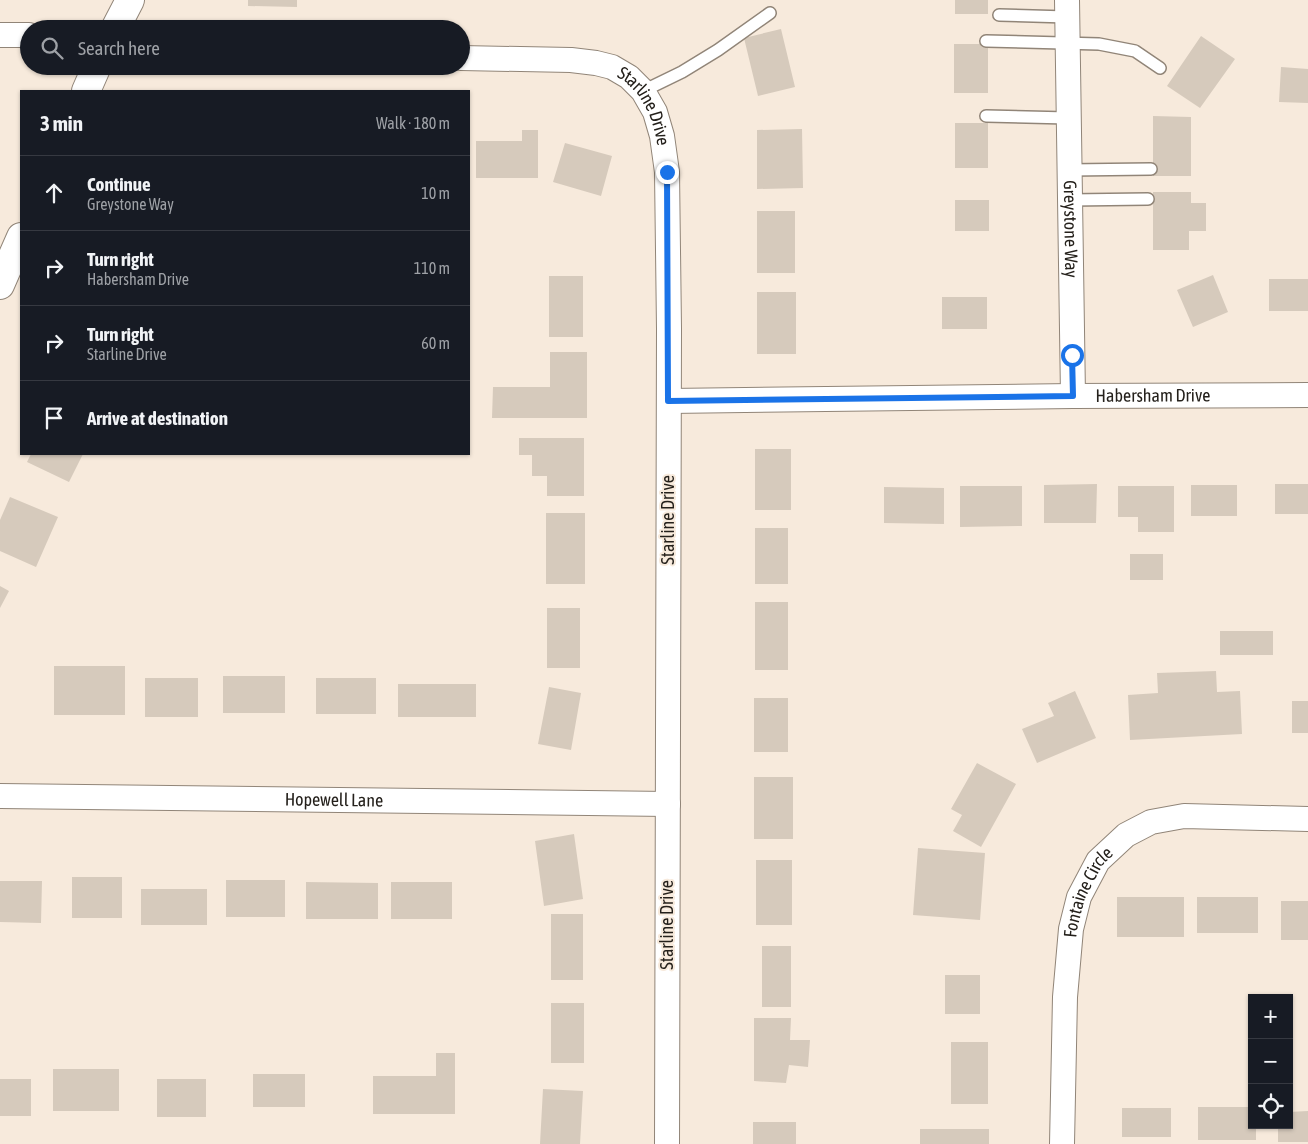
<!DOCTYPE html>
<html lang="en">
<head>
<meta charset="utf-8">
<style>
  body { margin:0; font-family:"Asap Condensed",sans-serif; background:#20242c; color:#f1f3f6 }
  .controls { position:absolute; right:15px; bottom:15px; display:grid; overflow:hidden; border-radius:0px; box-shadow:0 1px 4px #0004 }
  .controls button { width:45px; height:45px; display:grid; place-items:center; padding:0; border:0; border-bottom:1px solid #363941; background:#171b24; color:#f1f3f6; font:25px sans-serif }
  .stop { position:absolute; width:15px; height:15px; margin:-11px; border:4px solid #1a73e8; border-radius:50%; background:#fff }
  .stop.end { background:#1a73e8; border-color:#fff; box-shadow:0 1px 5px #0008 }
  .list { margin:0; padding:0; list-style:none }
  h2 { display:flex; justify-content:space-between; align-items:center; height:65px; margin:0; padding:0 20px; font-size:21px }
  h2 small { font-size:16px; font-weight:400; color:#9ea1a6 }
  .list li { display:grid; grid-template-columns:32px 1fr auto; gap:15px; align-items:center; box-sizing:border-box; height:75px; padding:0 20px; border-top:1px solid #363941 }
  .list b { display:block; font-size:19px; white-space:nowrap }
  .list p { margin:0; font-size:16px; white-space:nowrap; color:#9ea1a6 }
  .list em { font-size:16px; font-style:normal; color:#9ea1a6 }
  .icon { flex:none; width:28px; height:28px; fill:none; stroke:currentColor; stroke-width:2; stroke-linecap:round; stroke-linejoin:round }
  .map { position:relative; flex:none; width:1308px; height:1144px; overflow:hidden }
  .search { position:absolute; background:#171b24; box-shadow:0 1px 4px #0004; left:20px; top:20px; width:450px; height:55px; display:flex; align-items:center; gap:12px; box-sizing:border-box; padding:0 18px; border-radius:28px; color:#9ea1a6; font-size:19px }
  .panel { position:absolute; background:#171b24; box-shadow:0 1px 4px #0004; left:20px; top:90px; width:450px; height:365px; border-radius:0px }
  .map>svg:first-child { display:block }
  .building { fill:#d6cabc }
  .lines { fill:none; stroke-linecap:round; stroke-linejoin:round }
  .service-casing { stroke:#918578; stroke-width:14 }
  .minor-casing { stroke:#918578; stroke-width:26 }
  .tertiary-casing { stroke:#918578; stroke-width:30 }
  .service { stroke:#fff; stroke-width:11 }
  .minor { stroke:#fff; stroke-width:24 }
  .tertiary { stroke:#fff; stroke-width:28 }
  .route { stroke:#1a73e8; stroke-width:6 }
  .labels { text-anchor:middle; stroke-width:4; stroke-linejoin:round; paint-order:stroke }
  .street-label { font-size:18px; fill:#24201b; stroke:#f7eadc }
</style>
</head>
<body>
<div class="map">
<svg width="1308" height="1144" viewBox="0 0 1308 1144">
  <rect width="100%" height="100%" fill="#f7eadc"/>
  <path class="building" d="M248,0h49v7l-49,-1z
    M955,0h33v14h-33z
    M781,29l14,58 -37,9 -14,-58z
    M1201,36l34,23 -35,49 -33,-22z
    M954,44h34v49h-34z
    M1281,67l27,2v34l-29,-1z
    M1153,116l38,1v59h-38z
    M955,123h33v45h-33z
    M802,129l1,59 -46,1v-59z
    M522,130h16v48h-62v-37h46z
    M565,143l47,13 -11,40 -48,-14z
    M1153,192h38v11h15v28h-17v19h-36z
    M955,200h34v31h-34z
    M757,211h38v62h-38z
    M1213,275l15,37 -35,15 -16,-37z
    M549,276h34v61h-34z
    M1269,279h39v32h-39z
    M757,292h39v62h-39z
    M942,297h45v32h-45z
    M550,352h37v66h-95l1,-31h57z
    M519,438h65v58h-37v-20h-15v-21h-13z
    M755,449h36v61h-36z
    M31,454h52l-14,28 -42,-20z
    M1097,484l-1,39h-52v-38z
    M1275,484h33v30h-33z
    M1191,485h46v31h-46z
    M960,486h62v40l-62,1z
    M1118,486h56v46h-36v-15h-20z
    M884,487l60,1v36l-60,-1z
    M10,497l48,20 -22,50 -36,-16v-31z
    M546,513h39v71h-39z
    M755,528h33v56h-33z
    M1130,554h33v26h-33z
    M0,586l9,5 -9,17z
    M755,602h33v68h-33z
    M547,608h33v60h-33z
    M1220,631h53v24h-53z
    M54,666h71v49h-71z
    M1216,671l1,21 23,-1 2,43 -112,6 -2,-45 30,-2 -1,-20z
    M223,676h62v37h-62z
    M145,678h53v39h-53z
    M316,678h60v36h-60z
    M398,684h78v33h-78z
    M549,687l32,6 -10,57 -33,-6z
    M1075,691l21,47 -59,25 -15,-34 32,-13 -6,-13z
    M754,698h34v54h-34z
    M1292,701h16v32h-16z
    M977,763l39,21 -35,63 -28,-16 9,-16 -11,-6z
    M754,777h39v62h-39z
    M574,834l9,65 -39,7 -9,-65z
    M918,848l67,5 -5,67 -67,-5z
    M756,860h36v65h-36z
    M72,877h50v41h-50z
    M226,880h59v37h-59z
    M0,881h42l-1,42 -41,-1z
    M306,882l72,1v36h-72z
    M391,882h61v37h-61z
    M141,889h66v36h-66z
    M1117,897h67v40h-67z
    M1197,897h61v36h-61z
    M1281,901h27v39h-27z
    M551,914h32v66h-32z
    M762,946h29v61h-29z
    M945,975h35v39h-35z
    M551,1003h33v60h-33z
    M754,1018h37l-1,22h20l-2,27 -19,-2 -3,18 -32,-2z
    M951,1042h37v62h-37z
    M436,1053h19v61h-82v-38h63z
    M53,1069h66v42h-66z
    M253,1074h52v33h-52z
    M0,1079h31v37h-31z
    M157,1079h49v38h-49z
    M543,1089l40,2 -3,53h-40z
    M1198,1107h54v18h4v15h-58z
    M1122,1108h49v29h-49z
    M1308,1111v31h-30v-17h11v-13z
    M753,1122h43v22h-43z
    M920,1129h69v15h-69z"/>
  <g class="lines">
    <defs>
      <path id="service" d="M999,15l68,2
        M986,41l113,3 36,7 25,17
        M643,91l39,-19 36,-22 52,-37
        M986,116l82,2
        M1069,170l82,-1
        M1070,200l78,-1"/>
      <g id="minor">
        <path id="s1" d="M1067,0l6,396"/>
        <path d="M0,35h29"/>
        <path id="s2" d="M461,58l110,2 25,3 16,4 17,10 14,14 12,21 7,24 5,36 2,157 -2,815"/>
        <path id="s3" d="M669,401l404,-5 235,-1"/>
        <path id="s4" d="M0,796l668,8"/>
        <path id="s5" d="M1062,1144l3,-147 6,-68 8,-32 19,-36 28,-26 25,-13 33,-6 124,3"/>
      </g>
      <path id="tertiary" d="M115,29l15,-29
        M86,91l11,-25
        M0,285l21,-48"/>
    </defs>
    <use href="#service" class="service-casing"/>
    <use href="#minor" class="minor-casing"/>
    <use href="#tertiary" class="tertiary-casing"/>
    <use href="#service" class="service"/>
    <use href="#minor" class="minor"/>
    <use href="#tertiary" class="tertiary"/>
  </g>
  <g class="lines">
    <path class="route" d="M667,172l1,229 405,-5 -1,-41"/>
  </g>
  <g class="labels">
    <g class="street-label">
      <text dy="6" stroke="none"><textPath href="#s2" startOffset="205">Starline Drive</textPath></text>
      <text dy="6" stroke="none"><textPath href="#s1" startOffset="229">Greystone Way</textPath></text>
      <text dy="6" stroke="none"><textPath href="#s3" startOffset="484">Habersham Drive</textPath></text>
      <text transform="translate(668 520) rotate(-90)" y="6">Starline Drive</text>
      <text dy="6" stroke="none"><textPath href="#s4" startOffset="334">Hopewell Lane</textPath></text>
      <text dy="6" stroke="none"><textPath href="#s5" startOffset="256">Fontaine Circle</textPath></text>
      <text transform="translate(667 925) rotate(-90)" y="6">Starline Drive</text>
    </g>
  </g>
</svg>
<div class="controls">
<button>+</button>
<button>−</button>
<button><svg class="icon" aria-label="locate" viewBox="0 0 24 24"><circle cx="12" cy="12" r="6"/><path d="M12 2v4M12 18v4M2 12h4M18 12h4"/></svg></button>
</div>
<div class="stop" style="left:1072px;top:355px"></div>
<div class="stop end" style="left:667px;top:172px"></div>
<div class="search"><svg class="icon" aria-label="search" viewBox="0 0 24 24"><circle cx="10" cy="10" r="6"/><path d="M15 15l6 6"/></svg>Search here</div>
<section class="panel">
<h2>3 min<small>Walk · 180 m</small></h2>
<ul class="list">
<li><svg class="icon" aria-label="ahead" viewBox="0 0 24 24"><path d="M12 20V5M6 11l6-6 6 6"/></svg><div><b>Continue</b><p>Greystone Way</p></div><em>10 m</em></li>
<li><svg class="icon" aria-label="right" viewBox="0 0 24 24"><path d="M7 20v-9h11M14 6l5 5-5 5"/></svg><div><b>Turn right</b><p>Habersham Drive</p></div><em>110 m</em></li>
<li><svg class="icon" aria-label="right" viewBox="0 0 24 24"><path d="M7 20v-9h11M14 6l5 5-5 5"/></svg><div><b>Turn right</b><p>Starline Drive</p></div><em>60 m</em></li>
<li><svg class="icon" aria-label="arrive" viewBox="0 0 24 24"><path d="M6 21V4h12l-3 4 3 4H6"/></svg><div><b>Arrive at destination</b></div></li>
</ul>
</section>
</div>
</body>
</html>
